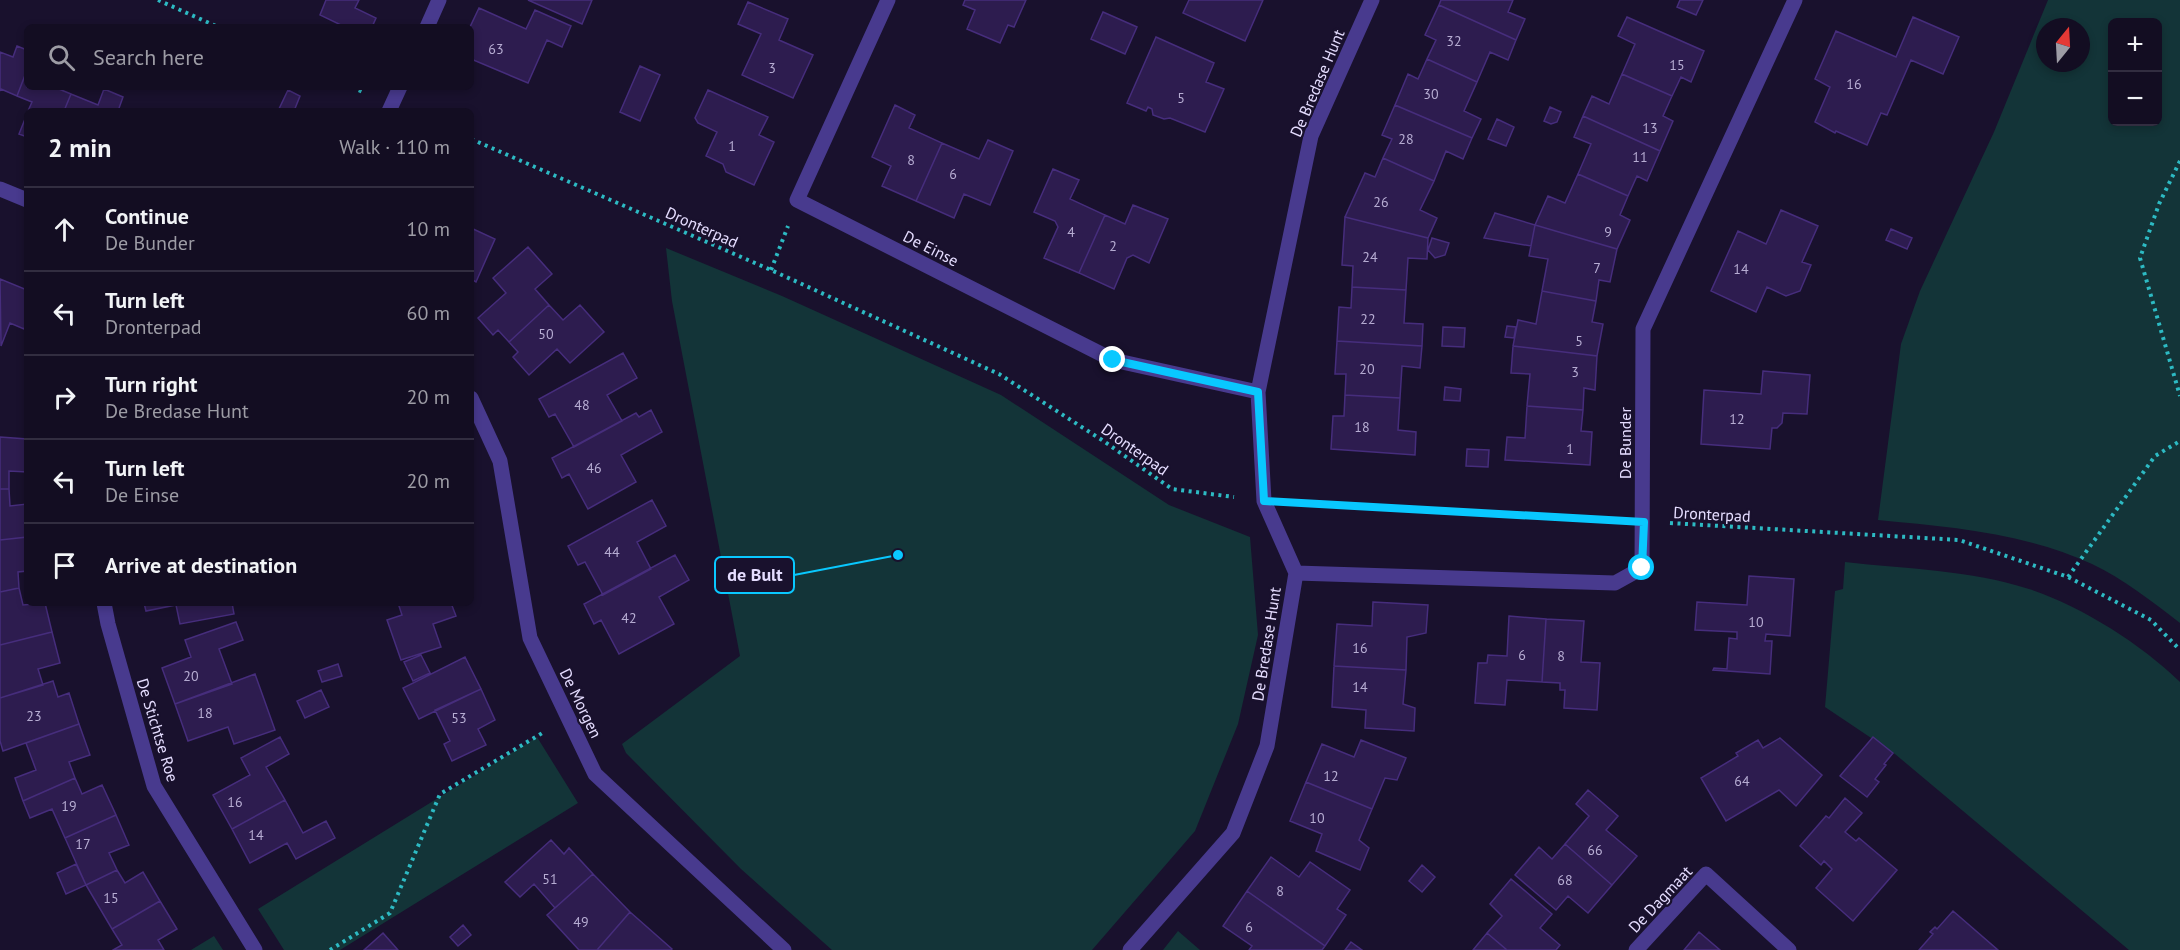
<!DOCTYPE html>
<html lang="en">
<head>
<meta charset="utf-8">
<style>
  body { margin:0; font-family:"PT Sans",sans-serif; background:#1c162a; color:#f1f3f6 }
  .controls { position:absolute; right:18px; top:18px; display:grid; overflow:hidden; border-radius:9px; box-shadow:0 3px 9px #0003 }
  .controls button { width:54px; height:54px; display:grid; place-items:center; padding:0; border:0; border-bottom:2px solid #322d40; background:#130d22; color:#f1f3f6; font:30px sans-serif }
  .compass { position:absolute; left:2036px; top:18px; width:54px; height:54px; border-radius:50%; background:#130d22; box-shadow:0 3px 9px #0003; rotate:18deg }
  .stop { position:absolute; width:18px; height:18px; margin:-14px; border:4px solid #09c8ff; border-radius:50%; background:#fff }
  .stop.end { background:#09c8ff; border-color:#fff; box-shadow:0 2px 6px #0008 }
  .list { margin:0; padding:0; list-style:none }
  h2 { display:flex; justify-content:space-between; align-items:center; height:78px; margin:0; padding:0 24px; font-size:26px }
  h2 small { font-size:20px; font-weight:400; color:#9d9ca5 }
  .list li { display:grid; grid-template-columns:39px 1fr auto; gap:18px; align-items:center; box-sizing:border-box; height:84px; padding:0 24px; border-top:2px solid #322d40 }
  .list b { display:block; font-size:22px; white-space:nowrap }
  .list p { margin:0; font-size:20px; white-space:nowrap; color:#9d9ca5 }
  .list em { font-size:20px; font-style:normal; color:#9d9ca5 }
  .icon { flex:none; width:33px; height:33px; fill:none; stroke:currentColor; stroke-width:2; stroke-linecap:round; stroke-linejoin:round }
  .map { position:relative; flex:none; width:2180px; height:950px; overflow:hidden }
  .search { position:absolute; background:#130d22; box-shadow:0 3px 9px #0003; left:24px; top:24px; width:450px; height:66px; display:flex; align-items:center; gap:15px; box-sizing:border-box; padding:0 21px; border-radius:9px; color:#9d9ca5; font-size:22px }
  .panel { position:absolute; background:#130d22; box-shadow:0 3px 9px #0003; left:24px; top:108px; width:450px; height:498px; border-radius:9px }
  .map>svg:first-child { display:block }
  .green { fill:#133438; fill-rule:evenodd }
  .building { fill:#2d1c4f; stroke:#462d7c; stroke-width:1.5 }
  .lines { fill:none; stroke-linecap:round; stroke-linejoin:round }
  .path { stroke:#2dbac3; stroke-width:4; stroke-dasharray:3 4.5; stroke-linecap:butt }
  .street { stroke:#483a8e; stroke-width:15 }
  .route { stroke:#09c8ff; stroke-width:8 }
  .labels { text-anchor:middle; stroke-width:4.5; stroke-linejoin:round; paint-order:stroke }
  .number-label { font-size:14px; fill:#b7add3 }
  .street-label { font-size:16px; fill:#e5ddff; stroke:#19112d }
  .leader { fill:none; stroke:#09c8ff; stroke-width:2 }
  .callout-dot { fill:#09c8ff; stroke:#19112d; stroke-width:2 }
  .callout { fill:#19112d; stroke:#09c8ff; stroke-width:2 }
  .callout-label { font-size:18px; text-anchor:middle; font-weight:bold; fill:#e5ddff }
</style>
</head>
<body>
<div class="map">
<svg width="2180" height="950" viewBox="0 0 2180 950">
  <rect width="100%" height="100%" fill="#19112d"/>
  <path class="green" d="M2048,0h132v623c-26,-20 -58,-45 -88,-59 -67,-31 -141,-37 -214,-44l23,-176 19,-53 74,-159zM2112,22h46v100h-46zM2045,27h36v36h-36z
    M666,248l116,48 219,99 168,110 81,32 8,98 -20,89 -43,107 -103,119h-260l-91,-81 -115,-116 -4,-9 118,-88 -68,-355z
    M1845,562c61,7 126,8 184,27 52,17 112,55 151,93v268h-51l-234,-196 -70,-47 10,-116 8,-2z
    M537,737l41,66 -238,147h-56l-26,-41z
    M1178,931l22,19h-37z
    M214,936l9,14h-32z"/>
  <path class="building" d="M326,0h33l-4,8 21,10 -4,9h-27l-25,-12z
    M528,0h64l-10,24z
    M965,0h61l-12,27 -6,-2 -8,18 -33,-14 8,-19 -12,-5z
    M1189,0h74l-18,41 -62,-28z
    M1441,0h72l-5,12 17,7 -9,21 -77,-35z
    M1680,0h23l-7,15 -19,-8z
    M748,2l40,17 -9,21 34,15 -20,43 -51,-23 19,-41 -23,-10z
    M1439,5l77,35 -8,20 -18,-8 -13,30 -50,-23 9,-19 -11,-5z
    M479,8l47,21 9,-19 36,16 -9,21 -15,-7 -19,43 -57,-24 -1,-32z
    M1103,12l34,15 -12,27 -34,-15z
    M1627,17l77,34 -13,31 -10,-5 -9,19 -50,-22 13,-30 -17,-8z
    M1913,17l46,20 -16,37 -32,-14 -24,55 -6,-2 -14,32 -31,-14 -1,2 -20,-11 15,-35 -15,-8 21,-48 60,26z
    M1156,37l58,26 -8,19 18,7 -19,43 -35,-14 -6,1 -11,-4 -1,-6 -4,-2 -2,4 -19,-8z
    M17,46l10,4v20l-10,26 -16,-7 -1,2v-39l13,5z
    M1427,59l50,23 -13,29 17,8 -9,19 -77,-33 13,-31 10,5z
    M640,66l20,9 -20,46 -20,-9z
    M27,70v17h27l17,7 -7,17h-36l4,-9 -15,-6z
    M1622,74l50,22 -9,20 10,5 -13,30 -77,-35 9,-20 17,8z
    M104,89l19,8 -5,14h-54l7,-17 27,11z
    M288,90l12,6 -6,15h-16z
    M708,90l60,27 -9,18 15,7 -20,43 -28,-13 -3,-8 -17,-8 11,-24 -19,-9 -3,-5z
    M895,105l20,10 -6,13 33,15 -26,58 -34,-15 9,-20 -19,-9z
    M1395,105l77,33 -9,21 -17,-8 -12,30 -51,-23 9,-19 -10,-4z
    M1550,107l11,5 -4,10 -6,2 -7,-3z
    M27,114v23l-8,-3z
    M1583,116l77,35 -13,30 -10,-5 -9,20 -50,-22 13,-30 -17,-7z
    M1497,119l17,8 -8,19 -18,-7z
    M988,140l25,11 -23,54 -26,-11 -10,24 -38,-17 26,-58 37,16z
    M1383,158l51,23 -14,29 17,8 -9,20 -83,-21 20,-44 10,4z
    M1053,169l26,11 -9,19 35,16 -26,58 -35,-15 14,-31 -3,-6 -21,-9z
    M1578,174l50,22 -8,19 10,5 -13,29 -82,-24 13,-29 17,7z
    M1133,205l35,14 -19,44 -16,-8 -6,3 -13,31 -35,-16 26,-58 20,9z
    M1781,210l37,16 -16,36 9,3 -11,26 -14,5 -19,-9 -11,25 -45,-21 27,-60 28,13z
    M1495,213l40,12 -4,21 -47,-8z
    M1345,217l83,21 -1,21 -19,-1 -2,32 -54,-3 1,-21 -11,-1z
    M1535,225l82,24 -7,33 -11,-2 -3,21 -54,-10 6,-32 -19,-3z
    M471,228l24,11 -19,43 -5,-3z
    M1891,229l21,9 -5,11 -21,-9z
    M1432,238l17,5 -4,12 -10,3 -7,-8z
    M528,247l24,27 -17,15 14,16 -40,37 -11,-12 -5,5 -15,-17 28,-25 -13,-15z
    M0,279l27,11v30l-3,9 -14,-6 -9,23z
    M1352,287l54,3 -2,33 19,1 -1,22 -85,-5 2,-34 12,1z
    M1542,291l54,10 -4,21 11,2 -6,32 -84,-10 5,-26 18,4z
    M549,305l14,15 17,-15 24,27 -34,31 -13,-14 -28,26 -16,-18 5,-5 -9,-10z
    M1507,326l9,1 -2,11 -9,-1z
    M1443,327l22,1 -1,19 -22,-1z
    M1337,341l85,5 -2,22 -18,-2 -2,32 -55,-3 1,-21h-11z
    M1513,346l84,10 -2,34 -11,-2 -1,22 -56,-4 3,-32 -19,-1z
    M623,353l14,25 -30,17 15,26 -48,26 -19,-33 -6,3 -10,-18z
    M1763,371l47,4 -3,39 -24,-1 -1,10 -5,5h-5l-2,21 -69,-5 3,-54 57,4z
    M1445,387l16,2 -1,12 -16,-1z
    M1345,395l55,3 -2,32 18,2 -1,23 -84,-6 2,-33h11z
    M1527,406l56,4 -2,21 11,1 -2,33 -85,-5 2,-23 18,1z
    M651,410l11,22 -41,23 15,27 -48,27 -19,-35 -7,4 -10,-20 84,-45 3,4z
    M0,437l27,2v33l-18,-1v18h-9z
    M1467,449l22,1 -1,17 -22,-1z
    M0,489h9l1,17 17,-2v33l-27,3z
    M652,500l14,26 -29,16 14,27 -48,26 -18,-33 -7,3 -10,-19z
    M27,537v34l-9,1 1,16 -19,4v-52z
    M675,555l14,25 -30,17 15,27 -55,30 -18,-34 -7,4 -10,-20z
    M1749,576l45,3 -4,57 -24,-2 -1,7h7l-2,33 -57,-4 1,-2 13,1 2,-31 8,1v-7l-42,-2 2,-28 50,3z
    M19,588l4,17 22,-2 7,29 -52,13v-53z
    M1373,602l55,3 -2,28 -19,4 -1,33 -72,-4 3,-42 35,2z
    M144,603h88l2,11 -54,10 -4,-19 -30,6z
    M398,603h53l5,13 -23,8 8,23 -40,13 -14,-40 15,-5z
    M1509,616l37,3 -4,63 -35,-2 -2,25 -30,-2 3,-40h9l1,-8 19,1z
    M1546,619l38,2 -3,41 19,1 -3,47 -33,-2 1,-18h-5v-7l-18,-1z
    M236,622l7,18 -24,9 13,35 -57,20 -13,-36 29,-11 -6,-17z
    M52,632l8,31 -22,6 5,16 -43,13v-53z
    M421,655l9,18 -17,8 -9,-19z
    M465,657l16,32 -62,30 -16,-31z
    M338,664l4,12 -20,6 -4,-11z
    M1334,666l72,4 -3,34 12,4 -1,23 -49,-3 1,-18 -34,-3z
    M255,674l20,56 -41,14 -6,-17 -40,14 -13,-37z
    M53,681l5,16 11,-4 10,31 -76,27 -3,-10v-43z
    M481,689l14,31 -17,9 8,16 -34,16 -8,-17 6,-3 -15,-31z
    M321,690l8,17 -24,11 -8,-17z
    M79,724l11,31 -21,7 6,16 -52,23 -8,-23 21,-8 -10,-27z
    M280,737l9,17 -23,13 19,33 -53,29 -19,-34 37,-20 -9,-17z
    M1873,737l20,16 -9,11 2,1 -11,14 4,3 -12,15 -27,-21z
    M1780,738l42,37 -26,31 -17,-16 -53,31 -25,-43 37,-22 -2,-3 22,-13 5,8z
    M1361,740l45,18 -9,22 -12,-2 -13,31 -66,-27 16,-38 32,13z
    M75,778l7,16 20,-9 14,30 -51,23 -13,-29 -22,9 -7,-17z
    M1306,782l66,27 -13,31 10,8 -9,22 -44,-19 6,-17 -32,-13z
    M1588,790l30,26 -12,14 31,26 -25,29 -47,-41 24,-28 -13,-12z
    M1845,798l17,15 -17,19 11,9 3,-3 38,32 -44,51 -37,-33 16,-19 -8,-8 -3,4 -21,-19 26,-30 3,2z
    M285,800l18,33 23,-12 9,17 -39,21 -9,-16 -37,20 -18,-34z
    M116,815l13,30 -20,8 8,17 -31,15 -21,-47z
    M551,840l13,14 5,-6 24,26 -38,34 -21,-24 -14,13 -15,-15z
    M1565,844l47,41 -24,28 -20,-17 -12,14 -41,-35 24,-28 13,12z
    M1271,857l28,20 11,-15 40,28 -13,19 9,6 -21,31 -78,-55z
    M76,864l10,21 -20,9 -9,-21z
    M1422,865l13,12 -13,15 -13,-11z
    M117,870l8,13 18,-11 17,29 -48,28 -26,-44z
    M593,874l37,38 -33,38h-18l-32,-35z
    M1511,879l41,35 -12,14 20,17 -4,5h-49l-20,-17 15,-17 -12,-12z
    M1247,891l78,55 -3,4h-73l3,-4 -29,-20z
    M160,901l17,28 -19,11 6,10h-51l9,-5 -10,-16z
    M1953,911l45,39h-79l14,-16 -3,-2 5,-5 2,2z
    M630,912l42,37 -1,1h-74z
    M463,925l8,10 -13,11 -8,-9z
    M1699,932l21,18h-36z
    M383,933l15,17h-34z
    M1487,933l20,17h-34z
    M1351,942l11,8h-17z"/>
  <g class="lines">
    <path class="path" d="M158,0l60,27
      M352,87l13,6
      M471,139l300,131 228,104 103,66 70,49 62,8
      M2180,161l-21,43 -19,54 40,138
      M771,270l17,-44
      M1296,503l319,17
      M1670,523l289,17 109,37 83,43 29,30
      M2068,577l87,-121 25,-15
      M330,950l60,-37 50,-119 104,-62"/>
    <path class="street" d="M888,0l-91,200 316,160 145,32
      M427,27l12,-27
      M389,111l11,-24
      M0,189l27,11
      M471,398l29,63 30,177 65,136 189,176
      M1296,573l319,10 27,-15 1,-239 152,-329
      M104,603l4,21 46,162 101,164
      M1130,950l103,-117 34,-87 29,-173 -32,-72 -6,-109 53,-256 61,-136
      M1636,950l70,-76 83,76"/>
  </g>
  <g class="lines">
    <path class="route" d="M1113,360l145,32 6,109 380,21 -2,46"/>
  </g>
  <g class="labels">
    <g class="number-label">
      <text x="1454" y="46">32</text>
      <text x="496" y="54">63</text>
      <text x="1677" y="70">15</text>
      <text x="772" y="73">3</text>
      <text x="1854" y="89">16</text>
      <text x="1431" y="99">30</text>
      <text x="1181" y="103">5</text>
      <text x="1650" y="133">13</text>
      <text x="1406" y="144">28</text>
      <text x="732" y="151">1</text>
      <text x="1640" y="162">11</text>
      <text x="911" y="165">8</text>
      <text x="953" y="179">6</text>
      <text x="1381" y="207">26</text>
      <text x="1071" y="237">4</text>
      <text x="1608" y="237">9</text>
      <text x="1113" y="251">2</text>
      <text x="1370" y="262">24</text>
      <text x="1597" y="273">7</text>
      <text x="1741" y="274">14</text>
      <text x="1368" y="324">22</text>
      <text x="546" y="339">50</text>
      <text x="1579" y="346">5</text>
      <text x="1367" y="374">20</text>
      <text x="1575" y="377">3</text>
      <text x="582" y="410">48</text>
      <text x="1737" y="424">12</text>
      <text x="1362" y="432">18</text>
      <text x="1570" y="454">1</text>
      <text x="594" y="473">46</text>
      <text x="612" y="557">44</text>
      <text x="629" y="623">42</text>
      <text x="1756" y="627">10</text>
      <text x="1360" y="653">16</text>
      <text x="1522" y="660">6</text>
      <text x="1561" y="661">8</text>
      <text x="191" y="681">20</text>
      <text x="1360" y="692">14</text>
      <text x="205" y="718">18</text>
      <text x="34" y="721">23</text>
      <text x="459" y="723">53</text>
      <text x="1331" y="781">12</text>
      <text x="1742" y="786">64</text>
      <text x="235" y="807">16</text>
      <text x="69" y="811">19</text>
      <text x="1317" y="823">10</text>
      <text x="256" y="840">14</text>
      <text x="83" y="849">17</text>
      <text x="1595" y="855">66</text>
      <text x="550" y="884">51</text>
      <text x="1565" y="885">68</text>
      <text x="1280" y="896">8</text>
      <text x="111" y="903">15</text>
      <text x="581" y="927">49</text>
      <text x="1249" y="932">6</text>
    </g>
    <g class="street-label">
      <text transform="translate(1317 83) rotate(-67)" y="6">De Bredase Hunt</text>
      <text transform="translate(702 227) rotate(24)" y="6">Dronterpad</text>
      <text transform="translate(931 248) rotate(27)" y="6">De Einse</text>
      <text transform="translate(1625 443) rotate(-90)" y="6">De Bunder</text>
      <text transform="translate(1135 449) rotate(35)" y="6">Dronterpad</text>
      <text transform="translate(1712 514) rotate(3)" y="6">Dronterpad</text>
      <text transform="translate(1266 644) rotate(-81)" y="6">De Bredase Hunt</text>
      <text transform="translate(581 703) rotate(64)" y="6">De Morgen</text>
      <text transform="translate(158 730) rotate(73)" y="6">De Stichtse Roe</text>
      <text transform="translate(1660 899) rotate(-47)" y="6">De Dagmaat</text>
    </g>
  </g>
  <path class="leader" d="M898 555L794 575"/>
  <circle class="callout-dot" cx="898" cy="555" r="6"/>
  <rect class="callout" x="715" y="557" width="79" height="36" rx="6"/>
  <g class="callout-label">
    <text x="755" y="581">de Bult</text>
  </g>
</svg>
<div class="controls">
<button>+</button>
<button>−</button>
</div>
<svg class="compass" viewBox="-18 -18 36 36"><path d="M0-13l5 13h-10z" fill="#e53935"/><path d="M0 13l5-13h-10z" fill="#9d9ca5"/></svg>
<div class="stop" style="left:1642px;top:568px"></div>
<div class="stop end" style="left:1113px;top:360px"></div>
<div class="search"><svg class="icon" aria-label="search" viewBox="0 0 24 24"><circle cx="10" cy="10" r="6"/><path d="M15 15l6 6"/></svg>Search here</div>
<section class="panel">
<h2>2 min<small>Walk · 110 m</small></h2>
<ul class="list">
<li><svg class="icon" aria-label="ahead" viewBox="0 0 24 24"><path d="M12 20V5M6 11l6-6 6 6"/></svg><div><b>Continue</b><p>De Bunder</p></div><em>10 m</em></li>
<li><svg class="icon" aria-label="left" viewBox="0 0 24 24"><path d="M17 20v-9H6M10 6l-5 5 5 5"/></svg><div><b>Turn left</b><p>Dronterpad</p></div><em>60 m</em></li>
<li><svg class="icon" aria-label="right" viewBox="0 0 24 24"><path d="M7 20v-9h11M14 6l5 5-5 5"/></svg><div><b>Turn right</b><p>De Bredase Hunt</p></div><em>20 m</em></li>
<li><svg class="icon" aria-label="left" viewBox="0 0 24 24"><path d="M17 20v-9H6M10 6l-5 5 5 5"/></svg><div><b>Turn left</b><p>De Einse</p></div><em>20 m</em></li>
<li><svg class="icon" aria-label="arrive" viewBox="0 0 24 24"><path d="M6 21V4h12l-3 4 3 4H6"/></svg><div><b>Arrive at destination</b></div></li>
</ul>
</section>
</div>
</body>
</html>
